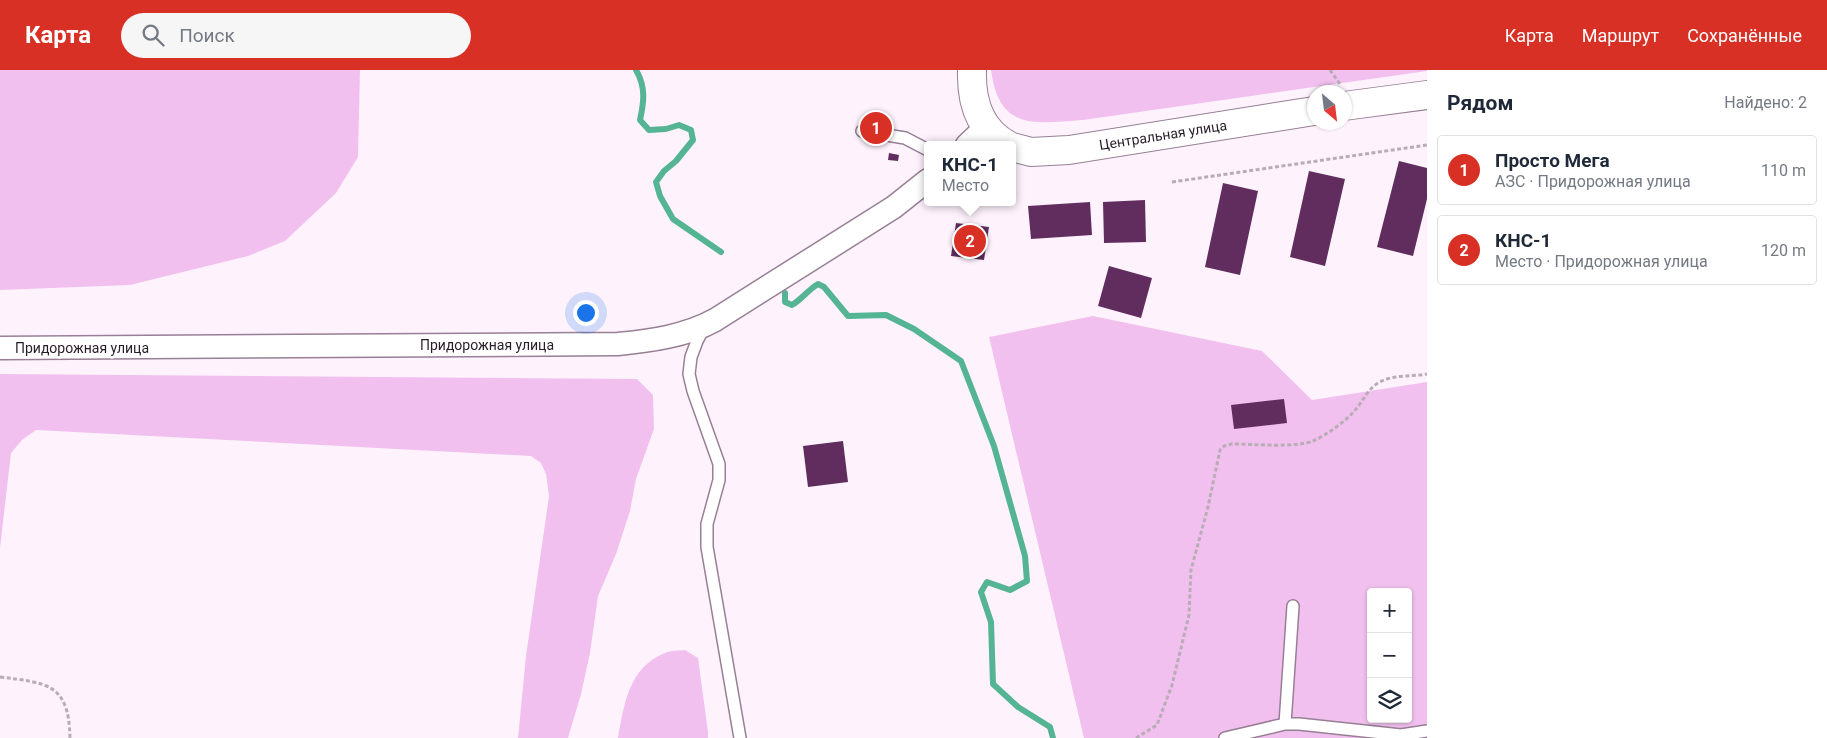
<!DOCTYPE html>
<html lang="ru">
<head>
<meta charset="utf-8">
<style>
  body { margin:0; font-family:Roboto,sans-serif; background:#f6f6f7; color:#1f2937 }
  .controls { position:absolute; right:15px; bottom:15px; display:grid; overflow:hidden; border-radius:5px; box-shadow:0 1px 4px #0004 }
  .controls button { width:45px; height:45px; display:grid; place-items:center; padding:0; border:0; border-bottom:1px solid #e0e1e3; background:#fff; color:#1f2937; font:25px sans-serif }
  .compass { position:absolute; left:1307px; top:15px; width:45px; height:45px; border-radius:50%; background:#fff; box-shadow:0 1px 4px #0004; rotate:152deg }
  .you { position:absolute; left:585px; top:242px; width:18px; height:18px; margin:-12px; border:4px solid #fff; border-radius:50%; background:#1a73e8; box-shadow:0 0 0 8px #1a73e833 }
  .badge { display:grid; place-items:center; width:32px; height:32px; border-radius:50%; background:#d93025; color:#fff; font-size:16px; font-weight:700 }
  .pin { position:absolute; translate:-50% -50%; border:2px solid #fff; box-shadow:0 1px 5px #0006 }
  .popup { position:absolute; left:924px; top:71px; width:92px; height:65px; box-sizing:border-box; display:grid; place-content:center; border-radius:5px; background:#fff; filter:drop-shadow(0 1px 4px #0005); font-size:16px; white-space:nowrap; color:#747a83 }
  .popup b { font-size:19px; color:#1f2937 }
  .popup::after { content:''; position:absolute; left:50%; top:100%; margin-left:-10px; border:10px solid transparent; border-top-color:#fff }
  .list { margin:0; padding:0; list-style:none }
  h2 { display:flex; justify-content:space-between; align-items:center; height:65px; margin:0; padding:0 20px; font-size:21px }
  h2 small { font-size:16px; font-weight:400; color:#747a83 }
  .list li { display:grid; grid-template-columns:32px 1fr auto; gap:15px; align-items:center; box-sizing:border-box; height:70px; margin:0 10px 10px; padding:0 10px; border:1px solid #e0e1e3; border-radius:5px }
  .list b { display:block; font-size:19px; white-space:nowrap }
  .list p { margin:0; font-size:16px; white-space:nowrap; color:#747a83 }
  .list em { font-size:16px; font-style:normal; color:#747a83 }
  .icon { flex:none; width:28px; height:28px; fill:none; stroke:currentColor; stroke-width:2; stroke-linecap:round; stroke-linejoin:round }
  .map { position:relative; flex:none; width:1427px; height:668px; overflow:hidden }
  header { display:flex; align-items:center; gap:30px; box-sizing:border-box; height:70px; padding:0 25px; background:#d93025; color:#fff }
  header strong { font-size:24px }
  nav { display:flex; gap:28px; margin-inline-start:auto; font-size:18px }
  .search { width:350px; height:45px; background:#f6f6f7; display:flex; align-items:center; gap:12px; box-sizing:border-box; padding:0 18px; border-radius:28px; color:#747a83; font-size:19px }
  main { display:flex }
  aside { flex:1; background:#fff }
  .map>svg:first-child { display:block }
  .green { fill:#f2c0ee; fill-rule:evenodd }
  .lines { fill:none; stroke-linecap:round; stroke-linejoin:round }
  .stream { stroke:#55b493; stroke-width:6 }
  .building { fill:#612d5f }
  .lane-casing { stroke:#977f95; stroke-width:14 }
  .street-casing { stroke:#977f95; stroke-width:25 }
  .secondary-casing { stroke:#977f95; stroke-width:30 }
  .path { stroke:#b8adb7; stroke-width:3; stroke-dasharray:4 2.5; stroke-linecap:butt }
  .lane { stroke:#fff; stroke-width:11 }
  .street { stroke:#fff; stroke-width:22 }
  .secondary { stroke:#fff; stroke-width:28 }
  .labels { text-anchor:middle; stroke-width:5; stroke-linejoin:round; paint-order:stroke }
  .street-label { font-size:14px; fill:#271d26; stroke:#fff }
</style>
</head>
<body>
<header>
<strong>Карта</strong>
<div class="search"><svg class="icon" aria-label="search" viewBox="0 0 24 24"><circle cx="10" cy="10" r="6"/><path d="M15 15l6 6"/></svg>Поиск</div>
<nav><a>Карта</a><a>Маршрут</a><a>Сохранённые</a></nav>
</header>
<main>
<div class="map">
<svg width="1427" height="668" viewBox="0 0 1427 668">
  <rect width="100%" height="100%" fill="#fef3fd"/>
  <path class="green" d="M0,0h360l-2,87 -22,36 -51,48 -37,15 -118,29 -130,5z
    M991,0h436v1l-344,49c-50,4 -84,10 -92,-50z
    M1093,246l169,35 50,49 115,-18v356h-343l-95,-401zM1371,522h37v127h-37z
    M0,304l637,5 16,16 1,34 -18,50 -6,32 -14,43 -18,42 -8,57 -9,41 -13,44h-50l8,-82 23,-160 -3,-22 -5,-11 -10,-7 -495,-26 -14,10 -11,13 -11,95z
    M685,580l13,8 10,74v6h-90c6,-34 11,-71 47,-85 6,-3 14,-2 20,-3z"/>
  <g class="lines">
    <path class="stream" d="M636,0c10,17 8,32 4,50l9,10 17,-1 13,-4 12,5 2,10 -17,21 -12,10 -8,11 4,14 13,23 48,33
      M785,223v9l7,3c10,-6 16,-15 26,-21l6,3 24,29 38,-1 28,14 47,32 33,85 31,110 2,25 -17,9 -23,-8 -6,10 10,30 2,62 25,23 32,20 3,11"/>
  </g>
  <path class="building" d="M889,83l10,2 -1,6 -10,-1z
    M1399,91l28,7v31l-14,57 -36,-9z
    M1309,101l36,8 -20,87 -35,-9z
    M1223,113l35,8 -18,84 -35,-8z
    M1145,130l1,42 -42,1 -1,-41z
    M1090,132l2,33 -61,4 -3,-33z
    M956,153l33,4 -5,33 -33,-4z
    M1109,196l43,12 -11,40 -43,-12z
    M1284,329l3,24 -53,6 -3,-24z
    M843,371l5,41 -40,5 -5,-41z"/>
  <g class="lines">
    <defs>
      <path id="lane" d="M862,61l43,7 23,12
        M705,256l-8,15 -6,16 -2,17 4,17 26,73v16l-12,44v23l33,191
        M1285,654l8,-118
        M1225,668l60,-14h14l102,11 26,-4"/>
      <path id="street" d="M967,75l19,-18
        M0,278l618,-4c32,-3 68,-8 97,-24l179,-113 34,-27"/>
      <path id="secondary" d="M972,0c-1,31 7,60 36,75
        M1344,36l83,-11
        M1012,77l19,5 38,-2 245,-39"/>
    </defs>
    <use href="#lane" class="lane-casing"/>
    <use href="#street" class="street-casing"/>
    <use href="#secondary" class="secondary-casing"/>
    <path class="path" d="M1330,0l10,14
      M1172,112l255,-37
      M0,607c47,6 69,6 70,61
      M1136,668l21,-13 15,-40 17,-70 2,-45 17,-63 12,-57 4,-4 8,-2c21,0 63,4 81,-3 15,-7 32,-19 43,-32 7,-8 12,-20 22,-26 15,-9 33,-6 49,-9"/>
    <use href="#lane" class="lane"/>
    <use href="#street" class="street"/>
    <use href="#secondary" class="secondary"/>
  </g>
  <g class="labels">
    <g class="street-label">
      <text transform="translate(1163 65) rotate(-9)" y="5">Центральная улица</text>
      <text x="487" y="280">Придорожная улица</text>
      <text x="82" y="283">Придорожная улица</text>
    </g>
  </g>
</svg>
<div class="controls">
<button>+</button>
<button>−</button>
<button><svg class="icon" aria-label="layers" viewBox="0 0 24 24"><path d="M12 4l9 5-9 5-9-5zM3 14l9 5 9-5"/></svg></button>
</div>
<svg class="compass" viewBox="-18 -18 36 36"><path d="M0-13l5 13h-10z" fill="#e53935"/><path d="M0 13l5-13h-10z" fill="#747a83"/></svg>
<div class="you"></div>
<div class="pin badge" style="left:876px;top:58px">1</div>
<div class="pin badge" style="left:970px;top:171px">2</div>
<div class="popup"><b>КНС-1</b>Место</div>
</div>
<aside>
<h2>Рядом<small>Найдено: 2</small></h2>
<ul class="list">
<li><span class="badge">1</span><div><b>Просто Мега</b><p>АЗС · Придорожная улица</p></div><em>110 m</em></li>
<li><span class="badge">2</span><div><b>КНС-1</b><p>Место · Придорожная улица</p></div><em>120 m</em></li>
</ul>
</aside>
</main>
</body>
</html>
